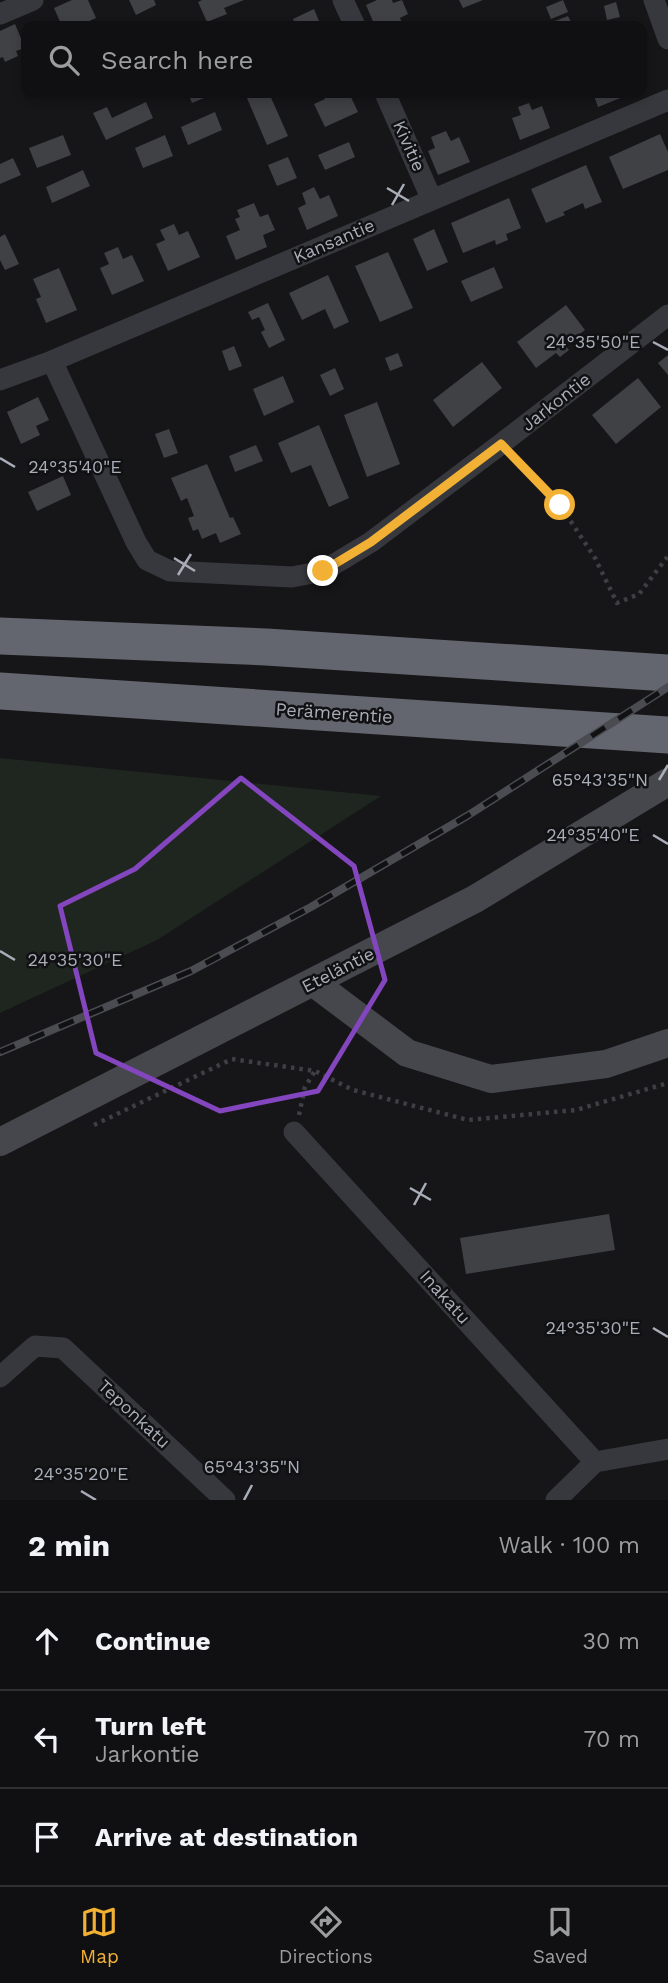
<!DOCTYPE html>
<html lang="en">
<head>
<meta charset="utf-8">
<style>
  body { margin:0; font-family:"Work Sans",sans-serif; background:#1e1e20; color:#f1f3f6 }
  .stop { position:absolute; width:21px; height:21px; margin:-16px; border:5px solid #f2b134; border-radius:50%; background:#fff }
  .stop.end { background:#f2b134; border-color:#fff; box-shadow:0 2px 7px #0008 }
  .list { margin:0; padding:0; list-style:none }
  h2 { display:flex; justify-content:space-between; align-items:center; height:91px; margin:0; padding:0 28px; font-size:30px }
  h2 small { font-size:23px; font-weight:400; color:#9c9d9f }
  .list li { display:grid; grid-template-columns:46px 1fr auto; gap:21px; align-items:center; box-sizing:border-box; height:98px; padding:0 28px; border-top:2px solid #303032 }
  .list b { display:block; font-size:26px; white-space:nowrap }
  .list p { margin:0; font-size:23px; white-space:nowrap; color:#9c9d9f }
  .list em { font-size:23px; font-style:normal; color:#9c9d9f }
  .icon { flex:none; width:38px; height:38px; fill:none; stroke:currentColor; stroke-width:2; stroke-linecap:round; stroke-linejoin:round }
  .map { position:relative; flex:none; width:668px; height:1500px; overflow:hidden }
  .search { position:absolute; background:#101012; box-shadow:0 4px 10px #0003; left:21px; right:21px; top:21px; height:77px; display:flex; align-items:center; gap:18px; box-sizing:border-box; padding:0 24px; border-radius:14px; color:#9c9d9f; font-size:26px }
  .sheet { height:385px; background:#101012 }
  nav { display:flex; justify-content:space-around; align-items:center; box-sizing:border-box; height:98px; border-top:2px solid #303032; background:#101012; font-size:19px; color:#9c9d9f }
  nav a { display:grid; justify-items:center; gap:4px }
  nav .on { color:#f2b134 }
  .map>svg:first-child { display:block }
  .green { fill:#1e261f }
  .building { fill:#404145 }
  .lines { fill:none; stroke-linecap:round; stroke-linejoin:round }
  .path { stroke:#3d3f44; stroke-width:4.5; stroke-dasharray:3.5 5; stroke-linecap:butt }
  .street { stroke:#37383d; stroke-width:21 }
  .secondary { stroke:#45474d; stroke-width:28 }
  .highway { stroke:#63666e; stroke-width:37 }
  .rail-casing { stroke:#4a4c52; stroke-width:8 }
  .rail { stroke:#111113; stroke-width:5; stroke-dasharray:16; stroke-linecap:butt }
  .route { stroke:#f2b134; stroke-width:9 }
  .marked { fill:none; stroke:#8446be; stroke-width:5; stroke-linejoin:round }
  .ticks { fill:none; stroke:#a8adb8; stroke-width:2.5 }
  .labels { text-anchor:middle; stroke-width:5; stroke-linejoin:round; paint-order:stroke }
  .street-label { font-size:18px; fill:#a8adb8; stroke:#111113 }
  .ticks-label { font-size:18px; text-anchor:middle; fill:#a8adb8; stroke:#111113; stroke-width:5; stroke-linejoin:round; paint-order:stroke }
</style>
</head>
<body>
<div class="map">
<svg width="668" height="1500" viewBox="0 0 668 1500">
  <rect width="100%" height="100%" fill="#161618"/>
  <path class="green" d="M0,758l381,38 -224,144 -157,73z"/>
  <path class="building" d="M72,0h16l8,18 -9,4 1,4h-26l-8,-18z
    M129,0h25l2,5 -20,10z
    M202,0h42l-20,8 3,6 -20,8 -9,-20z
    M377,0h15l1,3 9,-3 6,14 -8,4 3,7 -28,1 -9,-21z
    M459,0h24l-20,8z
    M563,0l5,12 -17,7 -5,-12z
    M616,2l4,15 -13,3 -3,-14z
    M314,9l7,17h-25l-3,-7z
    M568,16l5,10h-16l-2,-5z
    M15,24l10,24 -9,3 2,5 -13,6 -2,-5 -3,1v-27z
    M188,93h28l-24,10z
    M260,93h9l19,43 -21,9 -20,-47z
    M325,93h24l9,19 -33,15 -11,-23 11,-5 -3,-5z
    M593,93h34l1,2 -30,12z
    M146,102l7,16 -47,22 -13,-27 14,-6 5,11z
    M529,103l3,7 10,-4 8,22 -30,12 -8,-22 9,-3 -3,-8z
    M215,112l7,18 -34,15 -7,-18z
    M446,131l5,10 8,-4 11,25 -32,13 -10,-24 7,-3 -4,-11z
    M660,134l8,18v18l-45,19 -14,-32z
    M63,135l8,20 -34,13 -8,-20z
    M165,135l8,21 -30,12 -8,-20z
    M349,142l6,15 -30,13 -7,-15z
    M288,157l9,21 -20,8 -9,-21z
    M13,158l8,17 -21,9v-20z
    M586,165l16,37 -17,7 -2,-6 -20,9 2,3 -19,8 -15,-34z
    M83,170l7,16 -38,17 -6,-16z
    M314,187l6,12 9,-4 9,21 -31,14 -9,-22 8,-4 -4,-11z
    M509,198l12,30 -15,6 2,6 -12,5 -1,-5 -32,13 -12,-30z
    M254,203l6,14 8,-3 7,16 -12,5 4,12 -31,13 -10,-24 14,-6 -5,-11 5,-2 -3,-7z
    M174,224l5,11 9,-4 12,26 -32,14 -12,-27 9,-4 -5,-10z
    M434,229l14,33 -21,9 -14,-32z
    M5,234l14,30 -14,6 -5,-10v-23z
    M118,247l5,12 9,-4 12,26 -32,14 -12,-27 9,-4 -5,-11z
    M388,252l25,56 -33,14 -25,-56z
    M494,267l9,21 -32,14 -10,-21z
    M59,268l18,42 -31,13 -10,-24 5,-2 -8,-18z
    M328,275l21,47 -15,7 -9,-20 -23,11 -13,-27z
    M268,303l17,37 -16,8 -8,-16 4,-2 -6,-13 -7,3 -4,-8z
    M566,305l19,25 -20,15 4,5 -9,7 -4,-4 -20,15 -19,-26z
    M234,346l8,20 -13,5 -7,-20z
    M398,353l5,13 -13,5 -5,-13z
    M668,355v20l-10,-12z
    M482,362l20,26 -49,39 -20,-27z
    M335,368l9,21 -14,7 -10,-21z
    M283,376l11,26 -30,14 -11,-27z
    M638,378l23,29 -45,37 -24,-29z
    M38,397l11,23 -13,6 4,9 -19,9 -14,-32z
    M377,402l23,62 -33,13 -23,-62z
    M319,425l30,73 -20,9 -18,-42 -20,8 -13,-30z
    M169,429l9,24 -14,5 -9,-24z
    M256,445l7,16 -28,11 -6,-16z
    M207,464l23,54 3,-1 8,17 -21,9 -4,-10 -14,6 -4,-10 -5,2 -5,-13 6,-2 -7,-18 -6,3 -10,-23z
    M63,476l8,19 -34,16 -9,-19z
    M609,1214l6,36 -149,24 -6,-36z"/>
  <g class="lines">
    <path class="path" d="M514,458l46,47 35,53 22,45 22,-9 29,-38
      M299,1115l6,-28 10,-16
      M94,1125l138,-66 83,12 38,19 115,30 108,-10 92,-27"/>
    <path class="street" d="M343,0l12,26
      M654,0l14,39
      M0,14l33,-14
      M385,93l47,107
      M52,361l84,181 11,18 23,11 122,6 31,-6 48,-29 130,-98 167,-129
      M0,380l52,-19 616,-261
      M294,1132l301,330
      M0,1377l35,-31 28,2 162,152
      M556,1500l39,-38 73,-13"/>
    <path class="secondary" d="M314,983l93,70 84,26 115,-15 62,-21
      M0,1142l475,-243 193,-117"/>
    <path class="highway" d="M0,636l266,11 402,26
      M0,691l668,44"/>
    <defs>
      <path id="rail" d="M0,1052l191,-81 120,-64 156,-91 201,-129"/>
    </defs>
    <use href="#rail" class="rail-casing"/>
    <use href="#rail" class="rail"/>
  </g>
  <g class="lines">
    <path class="route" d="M323,571l48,-29 130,-98 59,61"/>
  </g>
  <path class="marked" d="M241,778l113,88 31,114 -67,111 -98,20 -124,-58 -36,-147 75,-37z"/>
  <path class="ticks" d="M387,188l22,13M392,205l12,-21M653,342l15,8M0,458l15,9M174,558l21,13M178,575l13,-21M659,780l9,-15M653,835l15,9M0,951l15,9M410,1188l21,12M414,1205l12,-22M653,1328l15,9M81,1491l15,9M244,1500l8,-15"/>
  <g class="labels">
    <g class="street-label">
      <text transform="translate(409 146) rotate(66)" y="6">Kivitie</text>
      <text transform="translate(334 241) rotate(-23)" y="6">Kansantie</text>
      <text transform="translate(556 402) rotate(-38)" y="6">Jarkontie</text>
      <text transform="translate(334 713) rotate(4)" y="6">Perämerentie</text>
      <text transform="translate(338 970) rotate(-27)" y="6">Eteläntie</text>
      <text transform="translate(445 1297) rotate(48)" y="6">Inakatu</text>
      <text transform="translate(134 1414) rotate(43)" y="6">Teponkatu</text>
    </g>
  </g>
  <g class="ticks-label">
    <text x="593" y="348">24°35'50"E</text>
    <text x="75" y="473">24°35'40"E</text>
    <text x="600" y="786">65°43'35"N</text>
    <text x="593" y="841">24°35'40"E</text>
    <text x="75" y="966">24°35'30"E</text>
    <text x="593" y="1334">24°35'30"E</text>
    <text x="252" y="1473">65°43'35"N</text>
    <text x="81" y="1480">24°35'20"E</text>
  </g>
</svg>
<div class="stop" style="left:560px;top:505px"></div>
<div class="stop end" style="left:323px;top:571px"></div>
<div class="search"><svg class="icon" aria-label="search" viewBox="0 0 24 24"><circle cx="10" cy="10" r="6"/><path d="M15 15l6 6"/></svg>Search here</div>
</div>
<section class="sheet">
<h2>2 min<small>Walk · 100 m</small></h2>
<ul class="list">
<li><svg class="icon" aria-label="ahead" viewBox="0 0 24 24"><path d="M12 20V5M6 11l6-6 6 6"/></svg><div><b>Continue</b></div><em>30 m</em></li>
<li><svg class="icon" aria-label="left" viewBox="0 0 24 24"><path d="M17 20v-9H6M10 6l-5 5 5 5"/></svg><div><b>Turn left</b><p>Jarkontie</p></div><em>70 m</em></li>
<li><svg class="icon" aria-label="arrive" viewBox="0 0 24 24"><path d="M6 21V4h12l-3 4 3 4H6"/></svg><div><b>Arrive at destination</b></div></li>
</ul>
</section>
<nav>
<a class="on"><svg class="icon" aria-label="map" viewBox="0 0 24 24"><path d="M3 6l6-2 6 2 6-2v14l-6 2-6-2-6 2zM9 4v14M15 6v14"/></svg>Map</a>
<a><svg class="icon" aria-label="directions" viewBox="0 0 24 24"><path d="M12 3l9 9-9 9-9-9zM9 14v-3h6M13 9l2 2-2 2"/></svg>Directions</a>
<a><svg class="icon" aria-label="saved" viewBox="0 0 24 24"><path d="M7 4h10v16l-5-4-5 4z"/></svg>Saved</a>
</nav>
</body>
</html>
